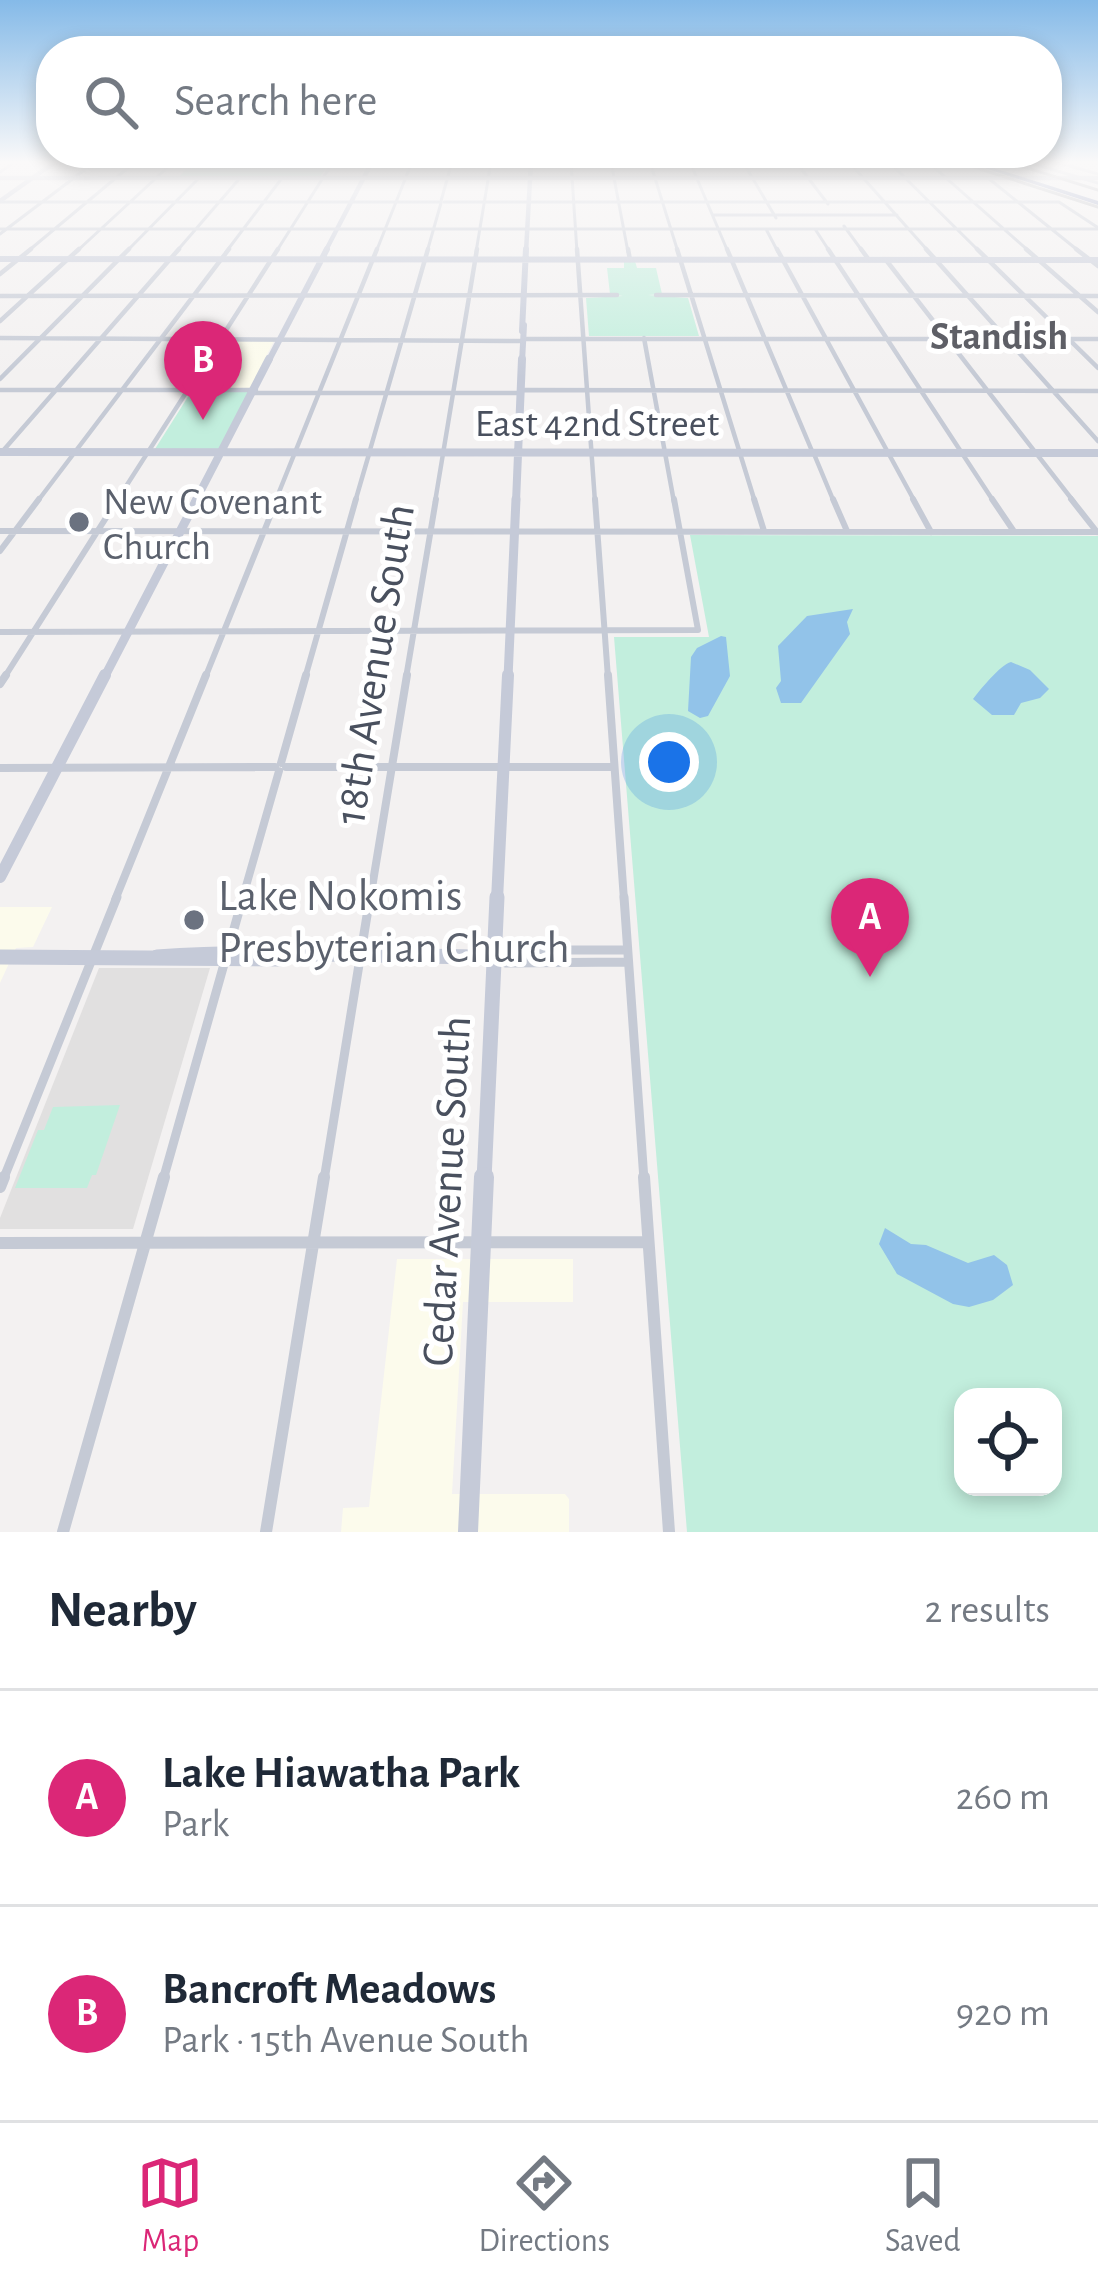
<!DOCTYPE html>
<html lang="en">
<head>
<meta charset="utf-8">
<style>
  body { margin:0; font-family:"Alegreya Sans",sans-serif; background:#f2f2f3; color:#1f2937 }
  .controls { position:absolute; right:36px; bottom:36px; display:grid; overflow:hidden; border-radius:24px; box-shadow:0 6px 18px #0003 }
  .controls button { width:108px; height:108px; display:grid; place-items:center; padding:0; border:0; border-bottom:3px solid #e0e1e3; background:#fff; color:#1f2937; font:60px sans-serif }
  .you { position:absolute; left:669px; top:762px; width:42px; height:42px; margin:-30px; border:9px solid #fff; border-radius:50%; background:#1a73e8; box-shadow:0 0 0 18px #1a73e833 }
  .badge { display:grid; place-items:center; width:78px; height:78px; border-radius:50%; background:#db2777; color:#fff; font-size:39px; font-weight:700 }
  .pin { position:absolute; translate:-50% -99px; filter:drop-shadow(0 3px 6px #0008) }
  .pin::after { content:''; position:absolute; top:63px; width:42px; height:36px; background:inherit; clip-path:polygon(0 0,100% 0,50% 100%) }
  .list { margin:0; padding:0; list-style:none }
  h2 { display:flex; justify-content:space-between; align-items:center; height:156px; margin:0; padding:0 48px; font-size:51px }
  h2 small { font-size:39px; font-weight:400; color:#747a83 }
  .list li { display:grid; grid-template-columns:78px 1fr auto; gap:36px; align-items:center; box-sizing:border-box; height:216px; padding:0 48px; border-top:3px solid #e0e1e3 }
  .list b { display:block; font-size:45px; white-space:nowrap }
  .list p { margin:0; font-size:39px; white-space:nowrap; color:#747a83 }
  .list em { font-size:39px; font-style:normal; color:#747a83 }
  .icon { flex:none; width:66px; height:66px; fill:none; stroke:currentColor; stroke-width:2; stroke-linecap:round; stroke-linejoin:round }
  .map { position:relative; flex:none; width:1098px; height:1532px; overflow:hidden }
  .search { position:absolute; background:#fff; box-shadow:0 6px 18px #0003; left:36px; right:36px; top:36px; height:132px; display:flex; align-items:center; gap:30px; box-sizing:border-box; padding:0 42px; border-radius:48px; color:#747a83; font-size:45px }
  .sheet { height:588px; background:#fff }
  nav { display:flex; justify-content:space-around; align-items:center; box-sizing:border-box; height:168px; border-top:3px solid #e0e1e3; background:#fff; font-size:33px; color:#747a83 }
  nav a { display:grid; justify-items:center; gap:6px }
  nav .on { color:#db2777 }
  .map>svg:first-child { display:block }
  .commercial { fill:#fcfbec }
  .education { fill:#e1e0e0 }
  .green { fill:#c2eedd; fill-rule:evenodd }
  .water { fill:#92c3e9 }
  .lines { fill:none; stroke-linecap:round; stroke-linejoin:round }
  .street-far5 { stroke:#c5cad5; stroke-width:3 }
  .street-far4 { stroke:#c5cad5; stroke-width:4.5 }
  .street-far3 { stroke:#c5cad5; stroke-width:6 }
  .street-far2 { stroke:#c5cad5; stroke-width:8 }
  .street-far1 { stroke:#c5cad5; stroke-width:9 }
  .street { stroke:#c5cad5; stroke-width:12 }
  .secondary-far6 { stroke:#c5cad8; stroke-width:4.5 }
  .secondary-far5 { stroke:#c5cad8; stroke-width:6 }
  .secondary-far4 { stroke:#c5cad8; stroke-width:8 }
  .secondary-far3 { stroke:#c5cad8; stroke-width:9 }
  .secondary-far2 { stroke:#c5cad8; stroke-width:12 }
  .secondary-far1 { stroke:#c5cad8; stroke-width:15 }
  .secondary { stroke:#c5cad8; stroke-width:20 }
  .highway { fill:#8b98bd; fill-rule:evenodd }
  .tram { stroke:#b3b5bb; stroke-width:3 }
  .rail { stroke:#b3b5bb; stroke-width:3 }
  .worship-dot { fill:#6b7280; stroke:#fff; stroke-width:4.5 }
  .labels { text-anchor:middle; stroke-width:10; stroke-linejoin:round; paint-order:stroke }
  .far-neighbourhood-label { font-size:39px; font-weight:bold; fill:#5e5f66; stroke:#fff }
  .far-street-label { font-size:39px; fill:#49505e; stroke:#fff }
  .far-worship-label { font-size:39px; fill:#5b616d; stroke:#fff; text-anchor:start }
  .street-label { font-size:45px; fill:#49505e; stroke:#fff }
  .worship-label { font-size:45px; fill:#5b616d; stroke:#fff; text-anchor:start }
</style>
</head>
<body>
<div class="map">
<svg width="1098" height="1532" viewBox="0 0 1098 1532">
  <rect width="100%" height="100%" fill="#f3f1f1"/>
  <path class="commercial" d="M225,341h49l-24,47h-54z
    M0,907h52l-19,40 -17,1 -16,35z
    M397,1259h176v43h-110l-11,192h113l4,5v33h-228l2,-24 26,-1z"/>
  <path class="education" d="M99,968h111l-77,261h-133v-11z"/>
  <path class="green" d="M136,162h194l-10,15h-141l9,-10 -56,-1z
    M624,261h11l2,7h19l6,26 -14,1 40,3 11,38h-110l-3,-38 37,-2 -13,-2 -3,-26h17z
    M191,392h58l-30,57h-64z
    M690,535l408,1v996h-411l-73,-895h95zM963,1397h90v90h-90z
    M120,1105l-24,70h-4l-5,13h-72l23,-58h6l9,-23z"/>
  <path class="water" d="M853,609l-6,13 3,12 -49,69h-20l-5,-15 5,-7 -3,-35 29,-30z
    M721,636l5,1 4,39 -22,40 -8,2 -12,-7 3,-54 6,-9z
    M1011,662l19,8 19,19 -9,9 -19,5 -7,12h-22l-19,-16c7,-9 27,-34 38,-37z
    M885,1228l26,16 15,1 42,18 26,-8 13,10 6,20 -20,15 -24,7 -16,-3 -56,-30 -18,-30z"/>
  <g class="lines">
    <path class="street-far5" d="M571,162l6,90
      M611,162l17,90
      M650,162l28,90
      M690,162l38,90
      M743,162l33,56
      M796,162l32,42
      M849,162l80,90
      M889,162l91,90
      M928,162l102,90
      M1027,162l71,21
      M1056,162l42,12
      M131,166l37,1
      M0,172l15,-10
      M988,178l92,74
      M441,201l11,-39
      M0,202h439
      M444,202h615l38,25
      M713,215h184
      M844,226l19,26
      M0,229h1098
      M766,229l12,23
      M815,229l15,23
      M0,234l95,-72
      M27,252l108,-90
      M76,252l92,-85
      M126,252l73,-74
      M176,252l64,-74
      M226,252l56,-74
      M276,252l57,-90
      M376,252l36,-90
      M427,252l14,-49
      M476,252l15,-90"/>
    <path class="street-far4" d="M577,249l18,253
      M628,249l2,11
      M677,249l78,253
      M727,249l85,202
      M777,249l138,253
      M828,249l166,253
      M861,249l8,11
      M926,249l172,192
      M977,249l121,119
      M1026,249l72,63
      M1076,249l22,17
      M886,260l188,242
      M0,274l31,-25
      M656,295l442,1
      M0,296l617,-1
      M0,321l79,-72
      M0,338l521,3
      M644,338l30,164
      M525,339h99
      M623,339h475
      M0,379l129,-130
      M0,390h256
      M521,390l577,1
      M254,393h267
      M370,450l58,-201
      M1,453l178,-204
      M814,454l20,48
      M37,502l192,-253
      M116,502l162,-253
      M275,502l102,-253
      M355,502l14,-48
      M435,502l42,-253"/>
    <path class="street-far3" d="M595,499l13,179
      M754,499l10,32
      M833,499l14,32
      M913,499l18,33
      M992,499l21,31
      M1071,499l26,33
      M0,531l1098,1
      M0,551l39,-52
      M0,632l698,-2 -24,-131
      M4,678l114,-179
      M205,678l72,-179
      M305,678l51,-179
      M406,678l30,-179"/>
    <path class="street-far2" d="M608,675l16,225
      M0,684l6,-9
      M281,763l25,-88
      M286,767h328
      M0,768l275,-1
      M115,900l91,-225
      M242,900l37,-129
      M370,900l37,-225"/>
    <path class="street-far1" d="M624,897l20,283
      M495,957l11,-7h121
      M497,958l9,5 122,-1
      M3,1180l114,-283
      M163,1180l80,-283
      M324,1180l46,-283"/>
    <path class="street" d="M644,1177l25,355
      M0,1187l4,-10
      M0,1243l648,-1
      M63,1532l101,-355
      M266,1532l58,-355"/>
    <path class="secondary-far6" d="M0,178h1098
      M0,201l55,-39
      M325,252l47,-90
      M526,252l5,-90"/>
    <path class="secondary-far5" d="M0,259l1098,1
      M522,331l4,-82
      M268,362l59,-113
      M522,362l2,-37"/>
    <path class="secondary-far4" d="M0,452l1098,1
      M195,502l74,-143
      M516,502l6,-143"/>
    <path class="secondary-far3" d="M104,678l93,-179
      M508,678l8,-179"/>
    <path class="secondary-far2" d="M0,877l105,-202
      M497,900l11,-225"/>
    <path class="secondary-far1" d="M0,957l282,2
      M157,957c112,-8 226,0 338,0
      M484,1180l13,-283"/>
    <path class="secondary" d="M468,1532l16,-355"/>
    <path class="highway" d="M975,162l123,39v4l-132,-43z"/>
    <path class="tram" d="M958,162l140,45"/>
    <path class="rail" d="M1008,162l90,28"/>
  </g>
  <linearGradient id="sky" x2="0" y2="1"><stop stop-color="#85bae8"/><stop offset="0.43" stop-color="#faf9f9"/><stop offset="1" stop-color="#faf9f9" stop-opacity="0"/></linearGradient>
  <rect width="1098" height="377" fill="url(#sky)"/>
  <g class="worship-dot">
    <circle cx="79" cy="522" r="12"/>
    <circle cx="194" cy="920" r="12"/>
  </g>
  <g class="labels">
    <g class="far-neighbourhood-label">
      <text x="999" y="349">Standish</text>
    </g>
    <g class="far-street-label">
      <text x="597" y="436">East 42nd Street</text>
    </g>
    <g class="far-worship-label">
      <text x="103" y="514">New Covenant<tspan x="103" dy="45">Church</tspan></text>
    </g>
    <g class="street-label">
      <text transform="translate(373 664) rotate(-81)" y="16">18th Avenue South</text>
      <text transform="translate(445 1191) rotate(-87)" y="16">Cedar Avenue South</text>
    </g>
    <g class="worship-label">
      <text x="218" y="910">Lake Nokomis<tspan x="218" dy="52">Presbyterian Church</tspan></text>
    </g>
  </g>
</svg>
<div class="controls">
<button><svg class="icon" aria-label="locate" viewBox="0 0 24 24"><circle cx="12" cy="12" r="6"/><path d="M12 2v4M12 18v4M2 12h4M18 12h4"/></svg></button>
</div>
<div class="you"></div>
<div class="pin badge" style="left:870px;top:977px">A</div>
<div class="pin badge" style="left:203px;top:420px">B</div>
<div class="search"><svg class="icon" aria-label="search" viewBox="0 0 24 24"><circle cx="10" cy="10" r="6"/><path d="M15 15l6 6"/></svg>Search here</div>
</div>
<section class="sheet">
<h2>Nearby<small>2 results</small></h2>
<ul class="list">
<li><span class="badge">A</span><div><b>Lake Hiawatha Park</b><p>Park</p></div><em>260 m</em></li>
<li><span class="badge">B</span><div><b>Bancroft Meadows</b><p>Park · 15th Avenue South</p></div><em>920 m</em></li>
</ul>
</section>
<nav>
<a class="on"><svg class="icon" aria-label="map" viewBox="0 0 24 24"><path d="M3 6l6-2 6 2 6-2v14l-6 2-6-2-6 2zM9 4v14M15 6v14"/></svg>Map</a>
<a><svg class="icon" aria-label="directions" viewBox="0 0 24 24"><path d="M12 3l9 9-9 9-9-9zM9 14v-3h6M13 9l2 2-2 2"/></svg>Directions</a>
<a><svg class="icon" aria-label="saved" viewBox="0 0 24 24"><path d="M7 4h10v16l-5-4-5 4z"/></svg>Saved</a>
</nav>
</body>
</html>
